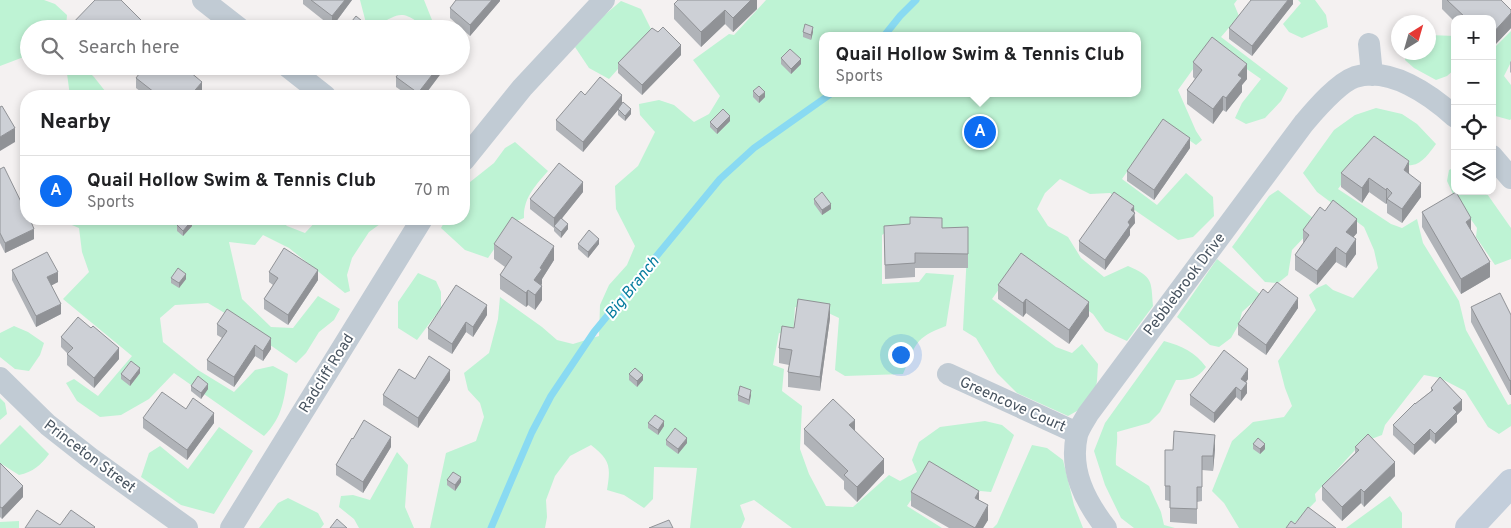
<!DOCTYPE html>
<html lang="en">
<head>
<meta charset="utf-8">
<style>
  body { margin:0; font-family:Overpass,sans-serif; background:#f2f2f2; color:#202124 }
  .controls { position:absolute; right:15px; top:15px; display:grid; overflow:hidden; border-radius:10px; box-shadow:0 2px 8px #0003 }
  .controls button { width:45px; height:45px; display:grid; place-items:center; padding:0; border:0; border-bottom:1px solid #e0e0e0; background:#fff; color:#202124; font:25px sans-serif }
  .compass { position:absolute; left:1391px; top:15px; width:45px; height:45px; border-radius:50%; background:#fff; box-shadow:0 2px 8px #0003; rotate:37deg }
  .you { position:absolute; left:900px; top:354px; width:18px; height:18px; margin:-12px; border:4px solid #fff; border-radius:50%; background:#1a73e8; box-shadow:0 0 0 8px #1a73e833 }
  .badge { display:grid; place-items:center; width:32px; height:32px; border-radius:50%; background:#0d6df2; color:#fff; font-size:16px; font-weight:700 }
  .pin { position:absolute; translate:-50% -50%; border:2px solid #fff; box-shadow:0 1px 5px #0006 }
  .popup { position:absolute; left:819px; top:32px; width:322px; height:65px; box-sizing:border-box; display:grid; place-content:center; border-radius:10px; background:#fff; filter:drop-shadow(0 1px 4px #0005); font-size:16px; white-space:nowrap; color:#757577 }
  .popup b { font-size:19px; color:#202124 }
  .popup::after { content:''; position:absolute; left:50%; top:100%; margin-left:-10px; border:10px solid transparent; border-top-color:#fff }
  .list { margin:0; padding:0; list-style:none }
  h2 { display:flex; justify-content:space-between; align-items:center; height:65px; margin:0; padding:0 20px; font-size:21px }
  h2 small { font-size:16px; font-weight:400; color:#757577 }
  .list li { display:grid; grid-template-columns:32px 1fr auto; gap:15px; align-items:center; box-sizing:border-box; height:70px; padding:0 20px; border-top:1px solid #e0e0e0 }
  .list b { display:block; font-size:19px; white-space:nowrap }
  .list p { margin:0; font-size:16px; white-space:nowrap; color:#757577 }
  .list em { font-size:16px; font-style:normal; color:#757577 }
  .icon { flex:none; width:28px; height:28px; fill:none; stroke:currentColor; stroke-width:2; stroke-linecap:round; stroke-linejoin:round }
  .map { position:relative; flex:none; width:1511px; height:528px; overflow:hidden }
  .search { position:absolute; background:#fff; box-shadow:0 2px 8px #0003; left:20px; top:20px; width:450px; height:55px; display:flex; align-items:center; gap:12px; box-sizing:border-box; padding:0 18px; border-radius:28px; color:#757577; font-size:19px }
  .panel { position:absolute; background:#fff; box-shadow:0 2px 8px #0003; left:20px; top:90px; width:450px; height:135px; border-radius:20px }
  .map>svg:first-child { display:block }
  .green { fill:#bef3d4; fill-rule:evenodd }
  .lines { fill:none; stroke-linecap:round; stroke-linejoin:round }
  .stream { stroke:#89daf2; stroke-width:7 }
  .street { stroke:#c1cbd4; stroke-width:22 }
  .secondary { stroke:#c3cedb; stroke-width:28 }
  .wall { fill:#b0b3b8 }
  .shaded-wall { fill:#909296 }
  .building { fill:#cdd0d6; stroke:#909296 }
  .labels { text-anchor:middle; stroke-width:4; stroke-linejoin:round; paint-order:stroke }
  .street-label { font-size:15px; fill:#485460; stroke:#fff }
  .water-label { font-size:16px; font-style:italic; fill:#057c9f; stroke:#fff }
</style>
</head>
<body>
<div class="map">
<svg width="1511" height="528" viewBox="0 0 1511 528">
  <rect width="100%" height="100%" fill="#f4f1f1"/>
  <path class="green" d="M0,0h44l11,4 12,11 -1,14h-37v26l-29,11z
    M360,0h64l8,20 -16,1c-15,-11 -22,-5 -37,4l-13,-2z
    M766,0h471l-3,4 5,12 -18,21 67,51 -7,13 -16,17 -19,6 -11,-6 7,-15 19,-24 -50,-35 -33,46 18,41 6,9 -6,5 -31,-22 -6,3 -37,53 35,26 29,-32 27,24 1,19 -21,21 -15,3 -68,-47 -20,1 -30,-15 -15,14 -8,16 11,17 20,11 13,21 23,19 24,-11c25,11 23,14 25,40l-26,35 -22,-10 -12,-17 -74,-53 -27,38 64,48 16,6 10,-9 16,20 -1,17 -4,21 -25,14 -51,-23 -20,-20 -21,-35 -13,-8 5,-97 -77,-5 -9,7v49l37,-2 7,-9 28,2 -8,51c-32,12 -30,18 -43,48l-58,2 -10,-6 4,-52 -17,-8 -27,-3 -2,30 -14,-4 -6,32 11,4 -2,22 20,15 -2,43 9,25 17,32 27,1 36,-32 11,6 17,-9 -5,-12 7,-18 21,-15 45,-6 17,4 12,10 -23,57 -21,-2 -40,-18 -23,34 35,22h-150l-38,-28 -14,5 5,14 -4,9h-51l7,-60 -43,-1 -1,32 -9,9 -20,-13 -17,-5c4,-24 3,-30 -16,-45l-21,11 -15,20 -9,24 1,17 -2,11h-115l16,-75 30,-12 8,-24 -4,-14 -12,-13 -4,-17 25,-20 9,-34 2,-22 42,30 15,13 16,4 26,-8 1,-31 9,-20 18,-20 8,-19 -19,-37 -1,-23 23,-20 17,-34 -15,-17 -1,-11 20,-4 15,5 20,17 15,-8 11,-18 -27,-36 36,-26 5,1zM822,36h316v57h-316z
    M1298,0h17l11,15 2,12 -26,11 -13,-6 -6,-8 18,-21z
    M621,1l20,8 11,22 -43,48 -20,-11 -14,-21 26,-29z
    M1511,31v31l-7,14 7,9v34l-1,1 -18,-5v-65z
    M1429,35l26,1v33l-8,7 -11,4 -22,-12 -9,-8 1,-7 22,-1z
    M66,66h17l11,11 15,19h-39z
    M1376,108l26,6 15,10 19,20c-6,8 -14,20 -24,21 -10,2 -35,-11 -45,-15l-29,39 53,35 11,4 15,-9 6,24 36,58 7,29 42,75 3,-1v22l-12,8 -11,-7 -23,-36 -25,-13 -16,-3 -39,50 -3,10 -16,6 -11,9 -40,44 1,7 -26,27h-51l-15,-25 -12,-12 20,-50 21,-19 31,-5 8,-11 -7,-18 -7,-27 38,-51 -7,-15 8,-7 9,-4 7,6 20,8 25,-30 -4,-18 -10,-23 -47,-35 -14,-19 31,-43 21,-15z
    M515,142l33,29c-12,14 -25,27 -24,47l-12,5 -24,35 -23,-8 -24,-22 5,-9h18l1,-33 29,-23 11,-15z
    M1455,167v24h30l26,37v31l-16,6 -19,-28 1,-9 -24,-34 -6,-13 2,-11z
    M1278,190l35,28 -3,13 -18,19 -4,25 -10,8 -13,-1 -33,-35 37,-51z
    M68,219h211l8,7 18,7 13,-14h69l-18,13 -17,26 -5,17 3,16 -5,2 -56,-45 -26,-13 -8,10 -26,-3 13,57 29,28 22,1 25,-32 22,13 -6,11 -15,12 -13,21 -10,10 -73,-51 -15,-9 -33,2 -15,13 3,24 35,28 36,22 21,-22 18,-4 15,8c-4,25 -5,43 -24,62l-90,-63 -25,26 -28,16 -21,2 -23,-16 -11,-18 8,-4 24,17 34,-40 -69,-57 26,-27 -7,-20 -3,-24 -12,-5z
    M1217,259l44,36 -19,17 -3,12 -8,14 -12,9 -9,-2 -33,-28z
    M418,273l18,8 5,11v16l-24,32 -19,-12v-26z
    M14,326l14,6 16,11 -4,12 -11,16 -14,-2 -15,-12v-24z
    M1164,341c18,5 31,11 42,26 -8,11 -16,13 -30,13l-16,32 -11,11 -32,9c1,13 -2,21 -1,33l33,21 12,26 3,13 11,3h-41l-13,-10 -16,-33 -11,-34 11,-28z
    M0,398l5,5 2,11 -7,6z
    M20,425l29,29c-8,11 -16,18 -30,21l-19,-12v-18z
    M219,427l34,24 -39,63 -33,-9 -40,-28 8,-24 11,-7 28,23z
    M1032,445l15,3 16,12 11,45 9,23h-90l4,-4z
    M397,452l11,13 -3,42 9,21h-55l-5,-9 -15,-12 2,-11 12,-1 17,5z
    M1390,496l12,17v15h-56z
    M288,498l30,15 6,11 -3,4h-62l19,-25z
    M19,521v7h-19v-6z"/>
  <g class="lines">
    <path class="stream" d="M884,36l16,-20 16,-16
      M491,528l41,-96 19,-36 43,-64 126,-153 34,-31 78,-55"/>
    <path class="street" d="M203,0l37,29
      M1369,44l3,31
      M287,66l38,30
      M1492,156l19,22
      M464,160l58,-72 82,-88
      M948,374l129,59
      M0,378l48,47 42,33 97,70
      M231,528l191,-309
      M1106,528c-21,-27 -37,-58 -29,-93 2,-7 7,-14 11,-21l216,-291c12,-14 34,-40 51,-46 35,-11 76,18 100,40"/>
    <path class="secondary" d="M1469,528l42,-45"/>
  </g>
  <path class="wall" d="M303,0h49l-20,27 -29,-23z
    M500,0v1l-30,35 -20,-18v-10z
    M757,0v9l-24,23 -8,-8 -24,23 -27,-28v-15z
    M1293,0v4l-41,52 -23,-17v-11z
    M1442,0h59l10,28 -19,20v-29h-37v3l-13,-13z
    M803,32h10l-2,8 -8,-3z
    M681,55l-39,40 -24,-22v-10z
    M781,58l20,6 -10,10 -10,-10z
    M1511,61v12l-1,-1v-10z
    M1193,62l54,17 -5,6v7l-16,20 -3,-2 -10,14 -26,-20v-14l8,-11 -2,-2z
    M445,66v2l-21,28h-15l-13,-9v-10z
    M136,78l66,14 -4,4h-52l-10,-8z
    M753,91l12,6 -6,6 -6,-6z
    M585,95l37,9 9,10 -6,7 -7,-6v-5l-35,42 -27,-22v-10z
    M730,121l-13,13 -7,-7v-5z
    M1190,148l-36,52 -27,-19v-10z
    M0,169l34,70 -29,14 -5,-10z
    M1341,173h68l12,24 -19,26 -15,-10v-10l-1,1 -17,-12 -7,11 -21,-16z
    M583,192l-21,26 6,11 -7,9 -7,-7v-3l-24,-19v-10z
    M814,199l17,10 -9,6 -8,-11z
    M1325,211l32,22 -4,4 3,17 -10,14 -10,-6 -19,23 -22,-15v-15l8,-11v-14z
    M1134,212l1,11 -5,6v6l-25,35 -26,-19v-10z
    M1422,212l49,19 19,46 -29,17 -39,-67z
    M177,225l15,1 -9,10 -6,-5z
    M884,226l58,2 26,-1v41h-53v9l-30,2z
    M494,244l60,16 -12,19v5l-1,1 1,15 -7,10 -7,-5 -2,2 -26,-18v-14l5,-8 -11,-8z
    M578,244h21l-11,14 -10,-9z
    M12,270l46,12 -7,3 10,29 -25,13 -24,-47z
    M269,272l49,8 -30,45 -24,-16v-10l9,-14 -4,-3z
    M171,278l15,1 -7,9 -8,-5z
    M998,285l91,31 -20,28 -43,-31 -3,4 -25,-18z
    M1268,293l30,15 -32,47 -28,-20v-11z
    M1471,307l40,8v80h-1l-39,-73z
    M487,315l-14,22 -7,-5 -14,22 -24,-15v-11z
    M830,318l-10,73 -32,-4v-15l1,-7 -10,-2v-15l15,-20z
    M217,324l54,25 -8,12 -8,-5 -21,31 -27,-17v-10l15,-22 -5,-3z
    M61,337l58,22 -25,29 -27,-23v-11h1l-7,-7z
    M140,373l-10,13 -9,-7v-5z
    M629,374l14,6 -6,7 -8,-7z
    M415,379l35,1 -32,48 -35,-23v-10z
    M1248,379l-2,3 1,11 -6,8 -5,-4 -22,26 -24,-18v-10z
    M191,386l17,3 -7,10 -10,-8z
    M1431,388l31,22 -5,5v7l-22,22 -5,-5 -16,16 -21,-20v-10l22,-21 16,-13z
    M738,395h13l-2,10 -11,-4z
    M143,418l71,5 -27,37 -44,-32z
    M648,423l16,3 -6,9 -10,-7z
    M804,429l51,2 29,42 -27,29 -13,-13v-8l-40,-37z
    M1184,432l31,17 -2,22 -11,-1v31l-5,1v22l-27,-2v-21l-5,-1v-50h8z
    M666,440l21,3 -9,11 -12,-9z
    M1253,444l12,5 -5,5 -7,-5z
    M391,447l-28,46 -27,-18v-10z
    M1355,447l40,29 -31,31 -3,-4 -19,18 -20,-21v-14l33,-33z
    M0,463l23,34 -21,22 -2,-2z
    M447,480l14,2 -6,9 -8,-6z
    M911,492l68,8 9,20 -5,8h-34l-38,-22z"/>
  <path class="shaded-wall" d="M345,0h7l-20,27v-11z
    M492,0h8v1l-30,35v-11z
    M751,0h6v9l-24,23v-14z
    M1288,0h5v4l-41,52v-10z
    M725,10v14l-24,23v-15z
    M1511,13v15l-19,20v-14z
    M362,21v6l-2,2h-4z
    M144,23v6h-5z
    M813,27v5l-2,8v-5z
    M681,45v10l-39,40v-10z
    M801,59v5l-10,10v-5z
    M1247,64v15l-5,6v7l-16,20v-14l12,-23z
    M439,66h6v2l-21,28h-6v-3z
    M202,82v10l-4,4h-8z
    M765,92v5l-6,6v-6z
    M622,95v10l-39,47v-10z
    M1223,96v14l-10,14v-15z
    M631,109v5l-6,7v-5z
    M730,116v5l-13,13v-5z
    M15,128v14l-15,9v-14z
    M1190,138v10l-36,52v-10z
    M1409,161v14l-5,-5z
    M1369,178v14l-7,11v-15z
    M583,182v10l-28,35 -1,-1v2v-10z
    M1421,183v14l-19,26v-14z
    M1387,188v15l-1,1v-14z
    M831,204v5l-9,6v-5z
    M1134,206l1,17 -5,6v6l-25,35v-10l23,-38 3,-12z
    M1471,218v15l-5,-11z
    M1357,219v14l-11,13v-14z
    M192,220v6l-9,10v-5z
    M568,224v5l-7,9v-6z
    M34,229v10l-29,14v-10z
    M599,239v5l-11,14v-6z
    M1356,239v15l-10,14v-14z
    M554,246v14l-12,19v5l-8,11v-15l6,-12z
    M1336,247v15l-19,23v-14z
    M1490,262v15l-29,17v-15z
    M318,270v10l-30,45v-10z
    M58,272v10l-11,6v-11z
    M186,274v5l-7,9v-5z
    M542,286v14l-7,10v-15z
    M528,290v15l-2,2v-14z
    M1298,298v10l-32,47v-10z
    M1026,299v14l-3,4v-14z
    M1089,302v14l-20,28v-14z
    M61,304v10l-25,13v-11z
    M830,304v14l-10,73v-14z
    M487,305v10l-14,22v-10z
    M466,322v10l-14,22v-10z
    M271,338v11l-8,12v-10z
    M255,345v11l-21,31v-10z
    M119,348v11l-25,29v-10z
    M140,368v5l-10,13v-5z
    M1248,369v10l-7,10v-10z
    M450,370v10l-32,48v-10z
    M643,375v5l-6,7v-6z
    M1511,380v15h-1v-14z
    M1247,383v10l-6,8v-10z
    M208,384v5l-7,10v-6z
    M1236,387v10l-22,26v-10z
    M751,390v5l-2,10v-5z
    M1462,400v10l-5,5v7l-22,22v-10l18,-26z
    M214,413v10l-27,37v-10z
    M855,420v14l-6,-9z
    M664,421v5l-6,9v-5z
    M1430,429v10l-16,16v-10z
    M1215,435v14l-2,22v-15z
    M391,437v10l-28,46v-11z
    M687,438v5l-9,11v-5z
    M1265,444v5l-5,5v-5z
    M884,459v14l-27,29v-15z
    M1395,462v14l-31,31v-15z
    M461,477v5l-6,9v-6z
    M23,486v11l-21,22v-11z
    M1361,489v14l-19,18v-14z
    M979,491v14l-4,-7z
    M988,505v15l-5,8h-8z"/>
  <path class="building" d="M95,0h26l23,23 -5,6h-70l-1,-1z
    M311,0h34l-13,16z
    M456,0h36l-22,25 -20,-17z
    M678,0h73l-18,18 -8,-8 -24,22 -27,-28z
    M1251,0h37l-36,46 -23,-18z
    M1447,0h54l10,10v3l-19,21v-15h-25z
    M356,16l6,5 -6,8h-4l-4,-3z
    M805,24l8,3 -2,8 -8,-3z
    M663,27l18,18 -39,40 -24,-22 34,-35 6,4z
    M1212,37l35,27 -9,11 4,3 -16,20 -3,-2 -10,13 -26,-19 15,-20 -9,-8z
    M790,49l11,10 -10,10 -10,-11z
    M145,66h38l19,16 -12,14h-31l-23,-18z
    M404,66h35l-21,27 -22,-16z
    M600,77l22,18 -39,47 -27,-22 25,-29 4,4z
    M759,86l6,6 -6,5 -6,-6z
    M623,102l8,7 -6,7 -7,-7z
    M2,106l13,22 -15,9v-30z
    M723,109l7,7 -13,13 -7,-7z
    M1163,119l27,19 -36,52 -27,-19z
    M1374,136l35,25 -5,9 17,13 -19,26 -15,-10 5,-6 -5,-5 -1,2 -17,-12 -7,10 -21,-15z
    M559,163l24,19 -29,36 -24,-19z
    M4,167l22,45v7h4l4,10 -29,14 -5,-10v-64z
    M822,192l9,12 -9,6 -8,-11z
    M1114,192l20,14 -3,4 4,3 -7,9 2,3 -25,35 -26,-19z
    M1456,192l15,26 -5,4 24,40 -29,17 -39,-67z
    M1333,200l24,19 -11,13 10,7 -10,15 -10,-7 -19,24 -22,-16 14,-20 -6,-5 17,-23 5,4z
    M512,217l42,29 -14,22 2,1 -8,11 8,6 -7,9 -7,-5 -2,3 -26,-18 12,-18 -18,-13z
    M910,217l32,1v10l26,-1v27l-53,-1v10l-30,2 -1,-39 26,-2z
    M561,218l7,6 -7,8 -7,-6z
    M182,219h8l2,1 -9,11 -6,-6z
    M589,230l10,9 -11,13 -10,-8z
    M284,248l34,22 -30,45 -24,-16 14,-21 -9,-6z
    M47,252l11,20 -11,5 14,27 -25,12 -24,-46z
    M1021,253l68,49 -20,28 -43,-31 -3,4 -25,-18z
    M178,268l8,6 -7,9 -8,-5z
    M1277,282l21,16 -32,47 -28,-21 25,-35 5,4z
    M456,285l31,20 -14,22 -7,-5 -14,22 -24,-16z
    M1500,293l11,22v65l-1,1 -39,-74z
    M798,299l32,5 -10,73 -32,-5 4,-22 -13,-2 3,-22 12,2z
    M227,309l44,29 -8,13 -8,-6 -21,32 -27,-17 20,-29 -10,-7z
    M78,317l13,11 2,-2 26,22 -25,30 -27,-24 6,-6 -12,-11z
    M1224,350l24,19 -7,10 6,4 -6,8 -5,-4 -22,26 -24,-18z
    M429,356l21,14 -32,48 -35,-23 16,-26 16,10z
    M131,361l9,7 -10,13 -9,-7z
    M635,368l8,7 -6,6 -8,-7z
    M198,376l10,8 -7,9 -10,-7z
    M1440,377l22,23 -9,8 4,4 -22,22 -5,-5 -16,16 -21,-20 22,-22v1l18,-14 -2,-2z
    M740,386l11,4 -2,10 -11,-5z
    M162,392l24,17 7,-11 21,15 -27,37 -44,-32z
    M833,399l22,21 -6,5 35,34 -27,28 -13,-12 4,-4 -44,-42z
    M655,415l9,6 -6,9 -10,-7z
    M364,420l27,17 -28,45 -27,-17 16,-27 1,1z
    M675,428l12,10 -9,11 -12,-9z
    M1174,431l41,4 -2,21h-11v31h-5v22l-27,-1v-22h-5v-36h8z
    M1368,434l27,28 -31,30 -3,-3 -19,18 -20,-21 37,-36 -4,-3z
    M1258,438l7,6 -5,5 -7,-5z
    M929,461l50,30 -4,7 13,7 -13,23 -64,-36z
    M0,463l23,23 -21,22 -2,-1z
    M453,472l8,5 -6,8 -8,-5z
    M1308,507l28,21h-50l5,-7 4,3z
    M37,510l23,15 11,-15 24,17 -1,1h-69z
    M337,519l10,9h-17z
    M669,520l4,8h-24z"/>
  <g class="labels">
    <g class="street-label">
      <text transform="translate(1184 284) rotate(-53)" y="5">Pebblebrook Drive</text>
      <text transform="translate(326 373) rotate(-58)" y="5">Radcliff Road</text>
      <text transform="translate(1013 404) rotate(24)" y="5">Greencove Court</text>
      <text transform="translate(90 456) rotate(37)" y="5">Princeton Street</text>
    </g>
    <g class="water-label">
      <text transform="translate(631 287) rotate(-51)" y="6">Big Branch</text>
    </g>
  </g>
</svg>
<div class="controls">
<button>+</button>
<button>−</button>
<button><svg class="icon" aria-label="locate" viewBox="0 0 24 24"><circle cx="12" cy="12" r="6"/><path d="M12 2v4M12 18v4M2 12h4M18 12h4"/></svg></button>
<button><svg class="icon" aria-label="layers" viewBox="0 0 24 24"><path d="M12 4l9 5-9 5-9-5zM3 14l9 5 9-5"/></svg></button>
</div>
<svg class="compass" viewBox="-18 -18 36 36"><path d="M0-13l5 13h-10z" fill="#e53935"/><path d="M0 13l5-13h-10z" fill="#757577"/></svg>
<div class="you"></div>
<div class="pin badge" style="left:980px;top:132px">A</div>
<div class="popup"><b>Quail Hollow Swim &amp; Tennis Club</b>Sports</div>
<div class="search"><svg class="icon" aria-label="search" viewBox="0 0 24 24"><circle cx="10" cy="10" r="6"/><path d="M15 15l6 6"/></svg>Search here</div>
<section class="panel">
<h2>Nearby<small></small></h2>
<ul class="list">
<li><span class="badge">A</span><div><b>Quail Hollow Swim &amp; Tennis Club</b><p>Sports</p></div><em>70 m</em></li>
</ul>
</section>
</div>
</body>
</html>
